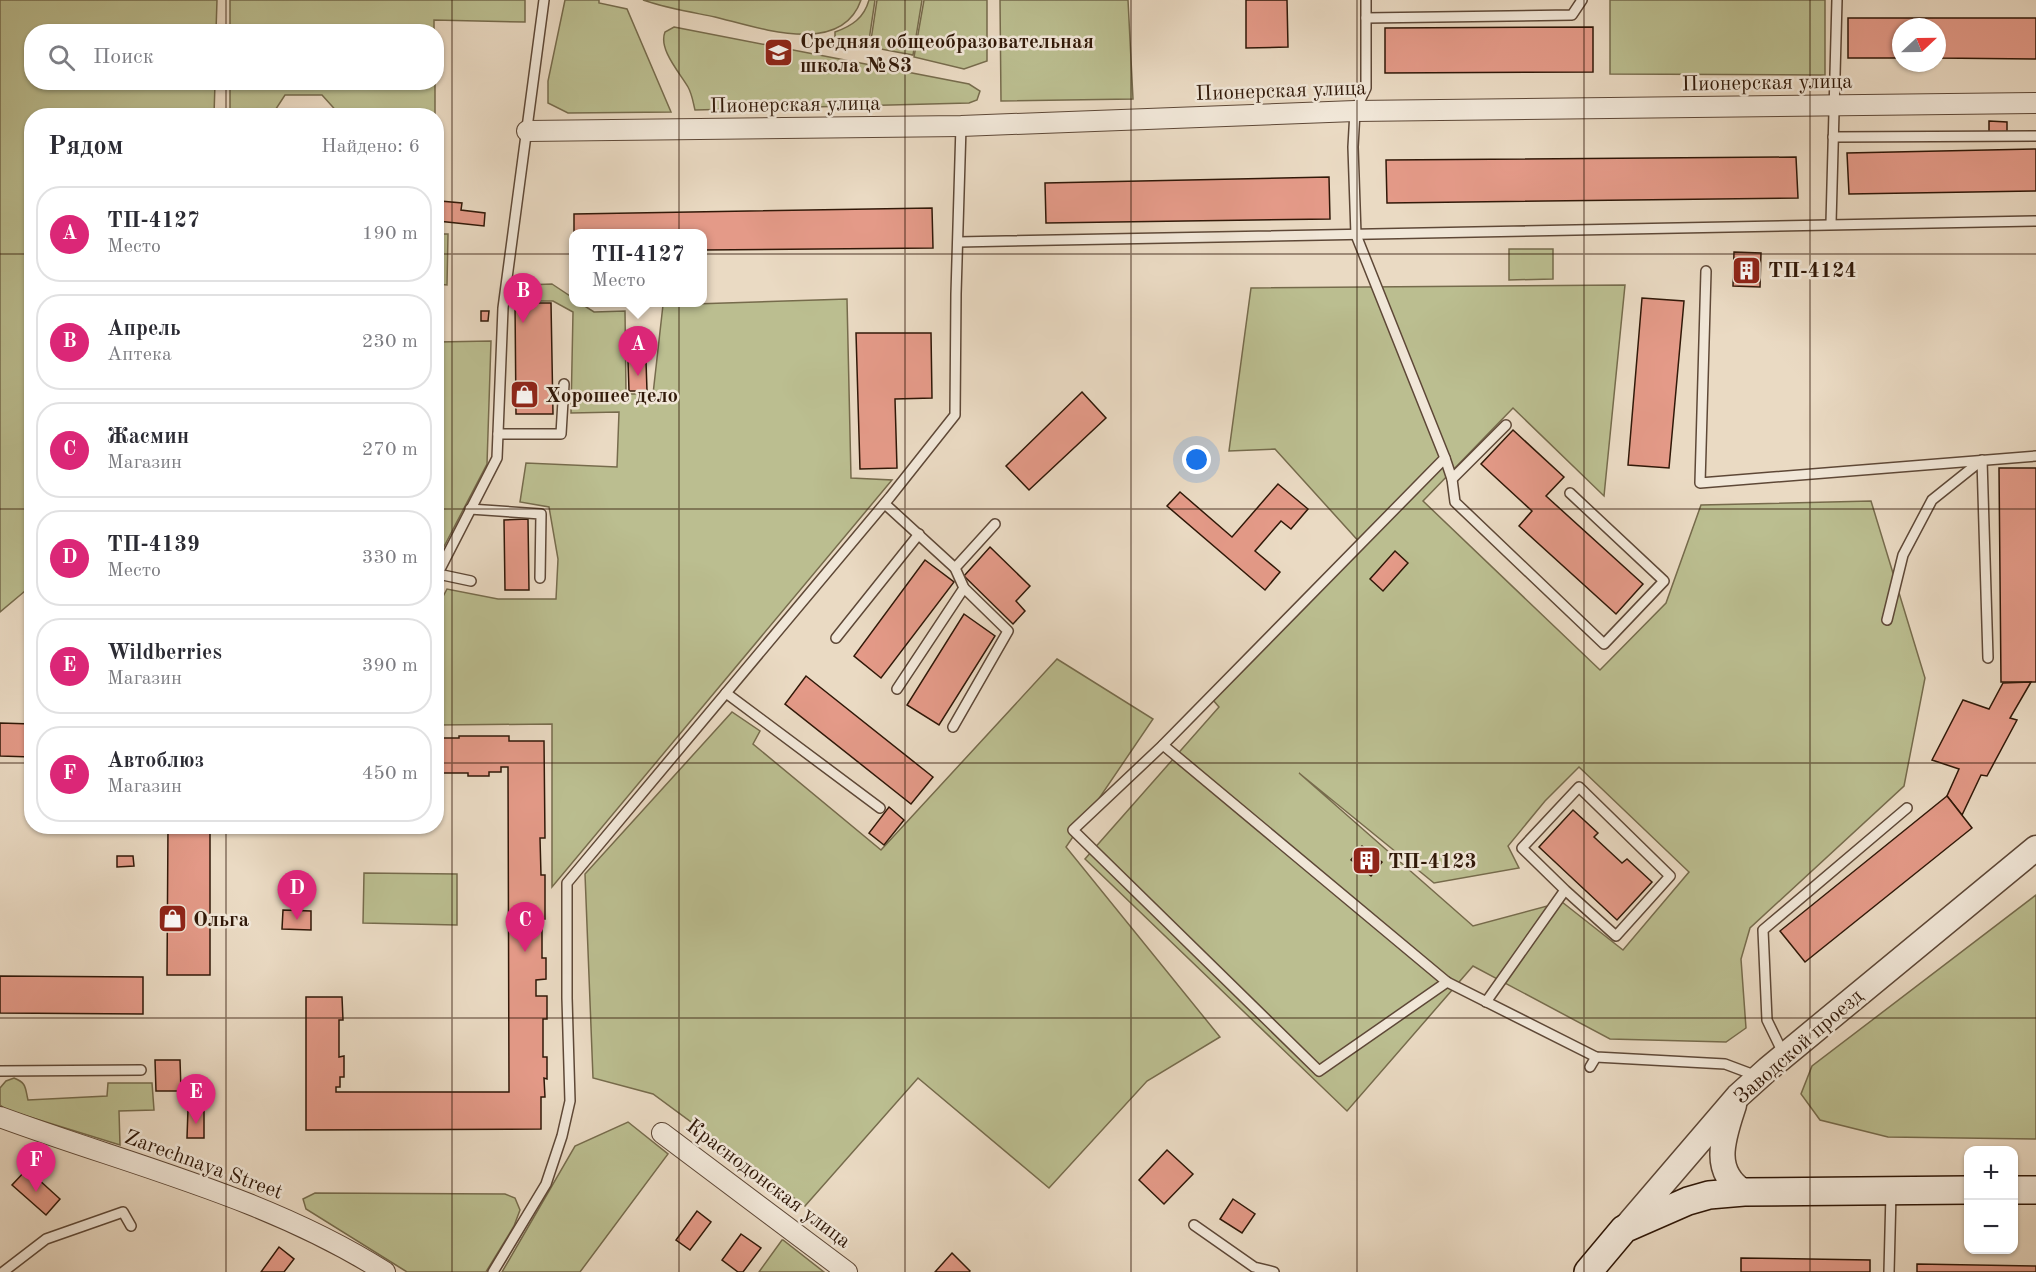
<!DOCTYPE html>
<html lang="ru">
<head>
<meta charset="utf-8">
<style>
  body { margin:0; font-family:"Old Standard TT",serif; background:#f7f7f7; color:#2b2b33 }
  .controls { position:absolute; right:18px; bottom:18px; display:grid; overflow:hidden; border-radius:12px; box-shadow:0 2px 4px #0004 }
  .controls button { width:54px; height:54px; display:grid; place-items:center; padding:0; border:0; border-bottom:2px solid #e1e1e2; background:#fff; color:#2b2b33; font:30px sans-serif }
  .compass { position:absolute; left:1892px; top:18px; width:54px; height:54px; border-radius:50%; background:#fff; box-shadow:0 2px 4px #0004; rotate:68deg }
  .you { position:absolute; left:1197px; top:460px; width:21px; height:21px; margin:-15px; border:4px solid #fff; border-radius:50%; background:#1a73e8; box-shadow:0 0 0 9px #1a73e833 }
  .badge { display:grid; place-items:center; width:39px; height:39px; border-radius:50%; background:#db2777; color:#fff; font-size:20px; font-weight:700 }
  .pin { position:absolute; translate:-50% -50px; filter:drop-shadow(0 2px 3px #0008) }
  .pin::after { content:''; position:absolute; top:32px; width:21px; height:18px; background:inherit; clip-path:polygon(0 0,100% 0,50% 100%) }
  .popup { position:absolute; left:569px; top:229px; width:138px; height:78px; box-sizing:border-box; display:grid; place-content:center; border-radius:12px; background:#fff; filter:drop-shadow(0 2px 4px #0005); font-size:20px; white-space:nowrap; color:#7c7c81 }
  .popup b { font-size:22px; color:#2b2b33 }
  .popup::after { content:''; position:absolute; left:50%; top:100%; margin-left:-12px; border:12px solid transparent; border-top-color:#fff }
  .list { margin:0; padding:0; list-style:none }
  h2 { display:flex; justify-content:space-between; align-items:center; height:78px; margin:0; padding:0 24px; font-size:26px }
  h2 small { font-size:20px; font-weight:400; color:#7c7c81 }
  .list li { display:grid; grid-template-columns:39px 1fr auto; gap:18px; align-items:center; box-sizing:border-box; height:96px; margin:0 12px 12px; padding:0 12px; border:2px solid #e1e1e2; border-radius:24px }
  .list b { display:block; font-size:22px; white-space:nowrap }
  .list p { margin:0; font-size:20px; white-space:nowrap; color:#7c7c81 }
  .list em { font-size:20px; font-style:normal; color:#7c7c81 }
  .icon { flex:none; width:33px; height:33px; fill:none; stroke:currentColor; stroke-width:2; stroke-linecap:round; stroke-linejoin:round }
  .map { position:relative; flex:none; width:2036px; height:1272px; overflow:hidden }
  .search { position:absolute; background:#fff; box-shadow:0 2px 4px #0004; left:24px; top:24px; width:420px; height:66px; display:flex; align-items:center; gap:15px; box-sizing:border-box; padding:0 21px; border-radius:24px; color:#7c7c81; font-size:22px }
  .panel { position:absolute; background:#fff; box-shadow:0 2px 4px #0004; left:24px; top:108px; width:420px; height:726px; border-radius:24px }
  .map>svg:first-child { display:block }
  .green { fill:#bbbe90; stroke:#766b4c; stroke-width:1.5; fill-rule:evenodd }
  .building { fill:#e49a88; stroke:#301808; stroke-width:1.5 }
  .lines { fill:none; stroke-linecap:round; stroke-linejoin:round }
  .service-casing { stroke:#5e4837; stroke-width:12 }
  .minor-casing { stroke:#5e4837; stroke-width:22 }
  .tertiary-casing { stroke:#5e4837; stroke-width:27 }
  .secondary-casing { stroke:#301808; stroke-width:30 }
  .service { stroke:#f1e7d8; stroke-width:9 }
  .minor { stroke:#f1e7d8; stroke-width:20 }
  .tertiary { stroke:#f1e7d8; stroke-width:24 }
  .secondary { stroke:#f1e7d8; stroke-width:27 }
  .grid { fill:none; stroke:#301808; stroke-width:1.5; stroke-opacity:0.55 }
  .labels { text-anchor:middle; stroke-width:5; stroke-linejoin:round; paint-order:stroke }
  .poi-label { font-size:21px; font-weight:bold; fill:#301808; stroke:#f1e7d8; text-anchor:start }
  .street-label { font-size:21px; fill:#301808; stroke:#f1e7d8 }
</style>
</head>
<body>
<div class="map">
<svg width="2036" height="1272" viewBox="0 0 2036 1272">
  <rect width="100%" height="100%" fill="#eadac3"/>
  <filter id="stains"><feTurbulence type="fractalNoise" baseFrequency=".00333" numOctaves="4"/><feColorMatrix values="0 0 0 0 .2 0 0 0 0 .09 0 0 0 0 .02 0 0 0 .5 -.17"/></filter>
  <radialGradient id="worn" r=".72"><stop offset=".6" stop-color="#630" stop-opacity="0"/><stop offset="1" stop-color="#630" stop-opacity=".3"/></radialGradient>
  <g class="green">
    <path d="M0,0H217L216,31L32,32V82L215,83L214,115L32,116L31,586L0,612Z"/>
    <path d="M230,0H525V22L434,20V32L230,31Z"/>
    <path d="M565,0H599V3L627,9L671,112L568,113L548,103V81Z"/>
    <path d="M643,0H861C841,58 757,27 715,17C691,12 666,8 643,0Z"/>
    <path d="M869,0H875L868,47L835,37V32C852,26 864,18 869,0Z"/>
    <path d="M877,0H922L913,55L870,47Z"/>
    <path d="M924,0H987V61L964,69L914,57Z"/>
    <path d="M1000,0H1128L1133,99L1001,101Z"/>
    <path d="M1610,0H1825V75L1610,74Z"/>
    <path d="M674,27L969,84L980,91L977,100L969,103L695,110C693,102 692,94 688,87C680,73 658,49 665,32Z"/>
    <path d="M230,83H435V115H340L322,95H285L272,115H230Z"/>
    <path d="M437,234H448L447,285L437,284Z"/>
    <path d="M1509,249H1553V279L1509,280Z"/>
    <path d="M552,284L573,298L574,302L580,303L594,312L625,311L626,394H653L663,305L847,299L851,478L892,480L552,887V724L437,725V608L447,589L498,599H556L558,559L549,507L520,502L526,463L617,467L619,412L571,413L573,312L553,301H515L525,285Z"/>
    <path d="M1625,285L1604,496L1513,408L1423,501L1600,670L1666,603L1701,505L1871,501L1925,678L1904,786L1750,928L1741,959L1746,1028L1726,1042L1610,1039L1473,966L1347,1111L1085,859L1219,707L1213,700L1362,545L1275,449L1229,451L1251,288ZM1579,767L1689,872L1623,950L1562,902L1473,926L1299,773L1434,883L1519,868L1508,846L1545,801Z"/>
    <path d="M491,341L487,464L437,560V342Z"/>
    <path d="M1057,659L1153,719L1066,847L1220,1037L1147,1081L1049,1188L918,1078L805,1206L653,1094L593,1078L585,874L732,712L760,731L753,744L881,850Z"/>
    <path d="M364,873L457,874V925L363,923Z"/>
    <path d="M2036,895V1139L1888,1137L1820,1120L1801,1094L1812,1066Z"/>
    <path d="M14,1078C27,1083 25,1088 28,1100L107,1096L108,1083H152L154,1110L119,1111L120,1145L7,1110L0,1105V1088L6,1081Z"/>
    <path d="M628,1122L668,1154L580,1272H502L575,1146Z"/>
    <path d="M315,1193L505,1194L515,1198L520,1210L514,1226L486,1272H407L306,1209L303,1199Z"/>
    <path d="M782,1240H783L824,1272H759Z"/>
  </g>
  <g class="building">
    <path d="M1246,0H1287L1288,47L1246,48Z"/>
    <path d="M1848,18H2036V59L1937,58V27H1901V58H1848Z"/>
    <path d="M1593,27V72L1385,73V28Z"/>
    <path d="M1989,121L2007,122V132H1989Z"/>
    <path d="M2036,149V191L1849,194L1847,153Z"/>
    <path d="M1796,157L1798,198L1387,203L1386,160Z"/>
    <path d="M1329,177L1330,219L1046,223L1045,183Z"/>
    <path d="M440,201L462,203L461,210L485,213L484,226L438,221Z"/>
    <path d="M932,208L933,248L702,250V234H574V214Z"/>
    <path d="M1734,252L1761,253L1760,287L1733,286Z"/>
    <path d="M1642,298L1684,301L1669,468L1628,465Z"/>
    <path d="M515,303H551L553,414H516Z"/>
    <path d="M481,311H489L488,321H481Z"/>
    <path d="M856,333H931L932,398L895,399L897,468L860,469Z"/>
    <path d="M628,361H646L647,391H629Z"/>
    <path d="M1082,392L1106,418L1029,490L1006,466Z"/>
    <path d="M1513,430L1564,477L1546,496L1643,584L1616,614L1519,526L1532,511L1481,464Z"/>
    <path d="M1999,468H2036V682H2001Z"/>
    <path d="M1278,484L1308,509L1291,529L1281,521L1255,551L1280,572L1265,590L1167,506L1180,492L1232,537Z"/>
    <path d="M528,519L529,590H505L504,520Z"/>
    <path d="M990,547L1030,586L1016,601L1025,611L1013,624L964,576Z"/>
    <path d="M1395,551L1408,563L1383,591L1370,579Z"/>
    <path d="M925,560L954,582L881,678L854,656Z"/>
    <path d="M964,614L995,636L939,725L907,705Z"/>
    <path d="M806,676L933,777L911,804L785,704Z"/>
    <path d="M2031,682L2010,718L2017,720L1987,776L1981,775L1962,815L1947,796L1959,769L1932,760L1963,700L1989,709L2003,683Z"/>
    <path d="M0,723L32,724V757L0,756Z"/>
    <path d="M459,736H509V741H544L545,838H540L541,875H545V919H542V958H546V979L536,980V996H547V1019H543V1057H547V1079L544,1078L545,1097H541V1129L306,1130V997H342L343,1020H339V1057L344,1056V1077H340V1087H336V1092H509L508,767H501V772H489V776H468V773H436V738H459Z"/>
    <path d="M1947,796L1972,828L1805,962L1780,931Z"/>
    <path d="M889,807L904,820L884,845L869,833Z"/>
    <path d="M1573,810L1598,833L1594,837L1609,851L1622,863L1627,859L1652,882L1617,920L1539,847Z"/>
    <path d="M168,826H210V975H167Z"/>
    <path d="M1362,846L1382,862L1371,876L1351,860Z"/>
    <path d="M117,856H133L134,866L117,867Z"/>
    <path d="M283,910L311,911V930L282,929Z"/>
    <path d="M0,976L143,977V1014L0,1013Z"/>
    <path d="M155,1060H180L181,1091H156Z"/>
    <path d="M188,1109H204V1138H187Z"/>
    <path d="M1167,1150L1193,1174L1164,1204L1139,1180Z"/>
    <path d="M27,1169L60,1199L46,1215L12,1185Z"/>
    <path d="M1233,1199L1255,1214L1242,1233L1220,1219Z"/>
    <path d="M697,1211L711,1222L690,1250L676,1240Z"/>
    <path d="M741,1234L761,1248L743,1272H738L722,1260Z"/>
    <path d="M279,1247L294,1259L284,1272H261Z"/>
    <path d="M952,1253L970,1271L969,1272H935Z"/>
    <path d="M1741,1258L1870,1260V1272H1741Z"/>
    <path d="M1917,1264L2036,1266V1272H1917Z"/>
  </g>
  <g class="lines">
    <defs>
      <g id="service">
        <path d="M1366,0V88L1355,111L1353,147L1356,235L1445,458L1452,479L1455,502L1604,644L1664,581L1570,493"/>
        <path d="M1366,18L1572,15L1582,0"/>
        <path d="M1833,137L2036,136"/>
        <path d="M1831,223L1837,0"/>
        <path d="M958,242C1317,235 1676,225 2036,221"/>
        <path d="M1706,271L1700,483L2036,456"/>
        <path d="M498,434H561L564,384"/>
        <path d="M1445,458L1163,745L1073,830L1319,1071L1447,982"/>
        <path d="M1452,479L1506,425"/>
        <path d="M885,504L955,568L964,588L1008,631L953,727"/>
        <path d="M470,509L541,514L540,578"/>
        <path d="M955,568L995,524"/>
        <path d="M438,574L471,581"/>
        <path d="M436,577L497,458L503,308L544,0"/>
        <path d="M1887,620L1903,555L1932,500L1982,460L1988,658"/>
        <path d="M836,638L919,534"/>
        <path d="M897,689L964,588"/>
        <path d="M726,693L880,808"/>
        <path d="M1163,745L1447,982L1596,1057L1725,1064L1757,1076"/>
        <path d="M1486,1002L1565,890L1522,848L1579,787L1670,876L1616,936L1565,890"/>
        <path d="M1783,1053L1767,1020L1763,930L1907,808"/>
        <path d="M1590,1067L1596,1057"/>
        <path d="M0,1071L141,1070"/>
        <path d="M1194,1225L1254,1267L1274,1272"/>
        <path d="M3,1272L46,1239L123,1212L131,1226"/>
        <path d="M493,1272L546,1184L562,1136L570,1101L567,998V883L890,497L955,415L956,294L961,126"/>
        <path d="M1889,1272L1891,1193"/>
      </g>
      <g id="minor">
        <path d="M527,131L961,126L1355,111L2036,103"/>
        <path d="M0,1117C130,1165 267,1197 385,1272"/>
        <path d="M662,1133L847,1272"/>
      </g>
      <g id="tertiary">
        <path d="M1734,1105C1724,1136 1710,1171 1744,1192"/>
        <path d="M1624,1229L1738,1096L1768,1069L2036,848"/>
      </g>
      <g id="secondary">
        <path d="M2014,1190H2036"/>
        <path d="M1588,1272L1624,1229L1688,1201L1709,1195L1744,1192L1968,1190"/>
      </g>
    </defs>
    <use href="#service" class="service-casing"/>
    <use href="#minor" class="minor-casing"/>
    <use href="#tertiary" class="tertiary-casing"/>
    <use href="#secondary" class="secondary-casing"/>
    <use href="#service" class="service"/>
    <use href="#minor" class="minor"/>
    <use href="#tertiary" class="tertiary"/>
    <use href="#secondary" class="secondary"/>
  </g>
  <path class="grid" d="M226,0V32M452,0V1272M679,0V1272M905,0V1272M1131,0V1272M1357,0V1272M1584,0V1272M1810,0V1272M226,82V116M0,254H32M436,254H2036M0,509H32M436,509H2036M0,763H32M436,763H2036M226,826V1272M0,1018H2036"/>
  <defs>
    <symbol id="school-square" viewBox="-11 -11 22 22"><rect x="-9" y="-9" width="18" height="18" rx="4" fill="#8f2418" stroke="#f1e7d8"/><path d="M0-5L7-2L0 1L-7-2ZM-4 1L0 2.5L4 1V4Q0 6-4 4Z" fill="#fff"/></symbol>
    <symbol id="building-square" viewBox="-11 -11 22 22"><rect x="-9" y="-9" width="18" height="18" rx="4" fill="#8f2418" stroke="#f1e7d8"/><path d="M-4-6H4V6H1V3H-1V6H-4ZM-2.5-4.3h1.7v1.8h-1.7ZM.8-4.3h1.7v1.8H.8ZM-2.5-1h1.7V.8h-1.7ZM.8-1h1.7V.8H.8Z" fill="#fff"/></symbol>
    <symbol id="shop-square" viewBox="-11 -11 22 22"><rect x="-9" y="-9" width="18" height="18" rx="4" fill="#8f2418" stroke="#f1e7d8"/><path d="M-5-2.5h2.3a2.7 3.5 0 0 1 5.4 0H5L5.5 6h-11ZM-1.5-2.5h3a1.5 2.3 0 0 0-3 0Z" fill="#fff"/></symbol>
  </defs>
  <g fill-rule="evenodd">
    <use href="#school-square" x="762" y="36" width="33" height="33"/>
    <use href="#building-square" x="1730" y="254" width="33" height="33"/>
    <use href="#shop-square" x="508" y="378" width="33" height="33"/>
    <use href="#building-square" x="1350" y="844" width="33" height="33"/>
    <use href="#shop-square" x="156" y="902" width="33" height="33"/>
  </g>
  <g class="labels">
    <g class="poi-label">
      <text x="800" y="48">Средняя общеобразовательная<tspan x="800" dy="24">школа №83</tspan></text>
      <text x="1768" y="277">ТП-4124</text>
      <text x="545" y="402">Хорошее дело</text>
      <text x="1388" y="868">ТП-4123</text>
      <text x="193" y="926">Ольга</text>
    </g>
    <g class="street-label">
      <text transform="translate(1767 82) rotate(-1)" y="7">Пионерская улица</text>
      <text transform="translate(1281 90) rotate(-2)" y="7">Пионерская улица</text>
      <text transform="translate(795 104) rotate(-1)" y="7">Пионерская улица</text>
      <text transform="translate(1798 1046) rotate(-41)" y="7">Заводской проезд</text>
      <text transform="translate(204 1164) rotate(20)" y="7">Zarechnaya Street</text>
      <text transform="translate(769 1183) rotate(37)" y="7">Краснодонская улица</text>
    </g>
  </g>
  <rect width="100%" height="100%" filter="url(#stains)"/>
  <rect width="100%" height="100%" fill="url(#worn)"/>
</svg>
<div class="controls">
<button>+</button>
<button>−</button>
</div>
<svg class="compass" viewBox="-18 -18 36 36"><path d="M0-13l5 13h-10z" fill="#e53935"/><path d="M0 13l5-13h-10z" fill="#7c7c81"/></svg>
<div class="you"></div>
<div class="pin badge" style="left:638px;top:376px">A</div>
<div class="popup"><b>ТП-4127</b>Место</div>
<div class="pin badge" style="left:523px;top:323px">B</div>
<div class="pin badge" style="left:525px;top:952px">C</div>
<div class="pin badge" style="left:297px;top:920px">D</div>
<div class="pin badge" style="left:196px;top:1124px">E</div>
<div class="pin badge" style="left:36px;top:1192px">F</div>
<div class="search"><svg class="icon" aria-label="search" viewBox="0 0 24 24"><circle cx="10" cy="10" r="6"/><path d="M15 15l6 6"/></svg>Поиск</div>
<section class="panel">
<h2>Рядом<small>Найдено: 6</small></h2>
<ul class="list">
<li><span class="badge">A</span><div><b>ТП-4127</b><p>Место</p></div><em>190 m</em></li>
<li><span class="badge">B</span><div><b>Апрель</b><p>Аптека</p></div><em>230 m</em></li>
<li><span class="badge">C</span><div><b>Жасмин</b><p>Магазин</p></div><em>270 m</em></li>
<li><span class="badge">D</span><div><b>ТП-4139</b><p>Место</p></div><em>330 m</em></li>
<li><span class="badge">E</span><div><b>Wildberries</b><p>Магазин</p></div><em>390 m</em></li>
<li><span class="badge">F</span><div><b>Автоблюз</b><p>Магазин</p></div><em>450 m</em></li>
</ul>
</section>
</div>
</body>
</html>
